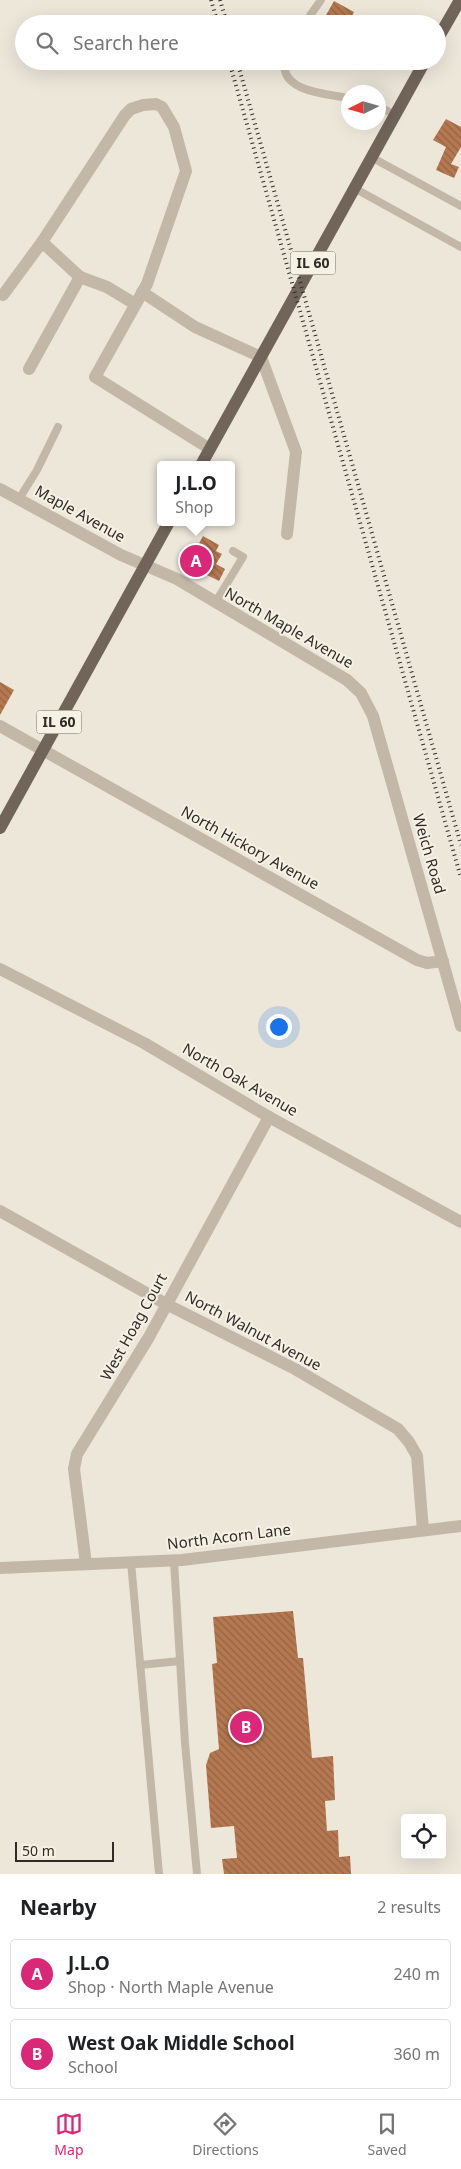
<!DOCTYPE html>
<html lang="en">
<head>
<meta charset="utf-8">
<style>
  body { margin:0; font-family:"Noto Sans",sans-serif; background:#f2f2f2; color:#202124 }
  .controls { position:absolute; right:15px; bottom:15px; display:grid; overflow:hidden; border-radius:5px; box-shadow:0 5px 20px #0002 }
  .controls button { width:45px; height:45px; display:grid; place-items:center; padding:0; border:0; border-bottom:1px solid #e0e0e0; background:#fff; color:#202124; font:25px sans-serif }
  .compass { position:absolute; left:341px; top:85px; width:45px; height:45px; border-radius:50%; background:#fff; box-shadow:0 5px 20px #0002; rotate:265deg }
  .scale { position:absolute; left:15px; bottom:12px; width:99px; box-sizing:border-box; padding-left:5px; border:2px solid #312b27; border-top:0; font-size:14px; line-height:18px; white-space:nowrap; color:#312b27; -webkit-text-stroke:4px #f6f1e5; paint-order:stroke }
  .you { position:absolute; left:278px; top:1026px; width:18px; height:18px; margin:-12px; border:4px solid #fff; border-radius:50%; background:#1a73e8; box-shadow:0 0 0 8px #1a73e833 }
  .badge { display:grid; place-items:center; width:32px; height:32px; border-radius:50%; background:#db2777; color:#fff; font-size:16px; font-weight:700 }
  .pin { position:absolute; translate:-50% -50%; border:2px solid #fff; box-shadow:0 1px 5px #0006 }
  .popup { position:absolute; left:157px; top:461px; width:78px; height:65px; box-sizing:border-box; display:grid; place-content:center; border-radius:5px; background:#fff; filter:drop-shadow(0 1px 4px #0005); font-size:16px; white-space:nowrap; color:#757577 }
  .popup b { font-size:19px; color:#202124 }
  .popup::after { content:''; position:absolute; left:50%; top:100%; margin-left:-10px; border:10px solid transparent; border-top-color:#fff }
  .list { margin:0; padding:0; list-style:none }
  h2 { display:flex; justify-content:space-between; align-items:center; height:65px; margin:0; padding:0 20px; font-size:21px }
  h2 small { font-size:16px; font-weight:400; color:#757577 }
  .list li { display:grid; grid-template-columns:32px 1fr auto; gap:15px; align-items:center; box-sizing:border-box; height:70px; margin:0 10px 10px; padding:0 10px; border:1px solid #e0e0e0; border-radius:5px }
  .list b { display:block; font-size:19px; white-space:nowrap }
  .list p { margin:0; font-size:16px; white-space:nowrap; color:#757577 }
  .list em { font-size:16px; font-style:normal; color:#757577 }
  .icon { flex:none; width:28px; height:28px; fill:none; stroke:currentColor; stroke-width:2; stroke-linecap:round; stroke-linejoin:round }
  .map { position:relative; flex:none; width:461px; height:1874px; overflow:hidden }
  .search { position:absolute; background:#fff; box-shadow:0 5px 20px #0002; left:15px; right:15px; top:15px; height:55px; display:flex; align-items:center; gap:12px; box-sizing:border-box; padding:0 18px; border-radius:28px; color:#757577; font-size:19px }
  .sheet { height:225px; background:#fff }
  nav { display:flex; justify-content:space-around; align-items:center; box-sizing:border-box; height:70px; border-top:1px solid #e0e0e0; background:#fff; font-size:14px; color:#757577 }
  nav a { display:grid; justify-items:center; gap:2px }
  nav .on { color:#db2777 }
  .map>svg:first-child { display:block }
  .building { fill:url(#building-back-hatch) }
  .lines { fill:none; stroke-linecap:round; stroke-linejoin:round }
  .lane { stroke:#c3b8a7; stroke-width:8 }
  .street { stroke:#c3b8a7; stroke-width:12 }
  .primary { stroke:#71655a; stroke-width:12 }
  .rail { stroke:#312b27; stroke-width:4; stroke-dasharray:1 4; stroke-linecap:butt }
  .labels { text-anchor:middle; stroke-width:4; stroke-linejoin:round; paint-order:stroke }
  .shield { fill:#f6f1e5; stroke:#6c6660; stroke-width:1 }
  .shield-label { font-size:14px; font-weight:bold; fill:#312b27 }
  .street-label { font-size:15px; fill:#312b27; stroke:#f6f1e5 }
</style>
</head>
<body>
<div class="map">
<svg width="461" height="1874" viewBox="0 0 461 1874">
  <defs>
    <pattern id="building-back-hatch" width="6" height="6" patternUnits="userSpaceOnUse" patternTransform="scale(1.25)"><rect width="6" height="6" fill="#b57850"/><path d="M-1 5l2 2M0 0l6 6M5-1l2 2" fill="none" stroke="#946342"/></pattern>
  </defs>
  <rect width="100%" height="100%" fill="#ede7da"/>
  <g class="building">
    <path d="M334,1L354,12L348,24H321Z"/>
    <path d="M446,119L461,127V147L451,164L459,167L454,178L436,170L446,147L433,140Z"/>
    <path d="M203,536L219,545L216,551L222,554L216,564L225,569L219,581L187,565Z"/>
    <path d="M0,682L14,690L0,715Z"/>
    <path d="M293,1611L298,1658H303L312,1758L333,1756L335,1800L325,1801L327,1831L338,1830L339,1857L350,1856L351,1874H224L222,1859L237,1858L234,1826L211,1828L206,1765L210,1753L219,1749L212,1664L217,1663L213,1617Z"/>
  </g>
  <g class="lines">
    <g class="lane">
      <path d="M304,24L321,0"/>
      <path d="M285,61C279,92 328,94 348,98"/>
      <path d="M378,106L395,115"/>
      <path d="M371,157L461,206"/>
      <path d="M354,188L461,247"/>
      <path d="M19,499L37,470L58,427"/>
      <path d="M215,603L243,557L233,551"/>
      <path d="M174,1561L185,1743L197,1874"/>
      <path d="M131,1562L159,1874"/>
      <path d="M140,1665L180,1661"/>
    </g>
    <g class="street">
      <path d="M80,277L107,287L135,304"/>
      <path d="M142,292L195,327L261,357L296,452L287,534"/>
      <path d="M3,295L42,242L125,115L131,109L143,105L156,104L162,107L174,127L186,171L147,284L95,377L210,449"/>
      <path d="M29,369L80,277L42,242"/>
      <path d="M0,489L121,555L177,579L347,680L361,693L373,716L461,1026"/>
      <path d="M0,726L417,960L427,963L443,961"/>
      <path d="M0,969L144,1043L269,1117L461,1222"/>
      <path d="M0,1211L166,1304L295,1369L398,1429L409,1442L417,1456L423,1530"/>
      <path d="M86,1564L74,1469L77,1454L149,1337L269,1117"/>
      <path d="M0,1568L182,1560L461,1526"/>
    </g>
    <g class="primary">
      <path d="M437,40L460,0"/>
      <path d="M201,465L425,61"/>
      <path d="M0,828L169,522"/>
    </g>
    <g class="rail">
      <path d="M211,0L218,24"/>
      <path d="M220,0L227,24"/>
      <path d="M229,61L461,878"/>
      <path d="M237,61L461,845"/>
    </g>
  </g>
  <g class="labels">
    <g class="shield">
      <rect x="290.5" y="251.5" width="45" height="23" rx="4"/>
      <rect x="36.5" y="710.5" width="45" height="23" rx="4"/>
    </g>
    <g class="shield-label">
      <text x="313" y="268">IL 60</text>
      <text x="59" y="727">IL 60</text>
    </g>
    <g class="street-label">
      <text transform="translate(80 514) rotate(29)" y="5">Maple Avenue</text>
      <text transform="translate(289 628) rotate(30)" y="5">North Maple Avenue</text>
      <text transform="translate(250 848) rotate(29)" y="5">North Hickory Avenue</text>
      <text transform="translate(429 854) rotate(74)" y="5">Weich Road</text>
      <text transform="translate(240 1080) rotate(30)" y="5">North Oak Avenue</text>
      <text transform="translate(134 1327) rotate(-61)" y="5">West Hoag Court</text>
      <text transform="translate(253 1331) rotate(28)" y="5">North Walnut Avenue</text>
      <text transform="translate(229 1537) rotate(-7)" y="5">North Acorn Lane</text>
    </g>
  </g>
</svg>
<div class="controls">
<button><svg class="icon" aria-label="locate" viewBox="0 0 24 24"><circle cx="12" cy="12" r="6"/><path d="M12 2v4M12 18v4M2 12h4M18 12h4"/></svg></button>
</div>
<svg class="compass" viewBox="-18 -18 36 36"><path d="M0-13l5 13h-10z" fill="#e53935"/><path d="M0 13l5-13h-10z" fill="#757577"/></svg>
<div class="scale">50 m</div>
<div class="you"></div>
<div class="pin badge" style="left:196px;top:561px">A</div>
<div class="popup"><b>J.L.O</b>Shop</div>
<div class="pin badge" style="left:246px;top:1727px">B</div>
<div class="search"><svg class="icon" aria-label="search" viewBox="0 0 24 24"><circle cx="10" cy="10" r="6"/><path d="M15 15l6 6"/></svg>Search here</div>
</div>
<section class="sheet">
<h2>Nearby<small>2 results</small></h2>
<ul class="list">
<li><span class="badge">A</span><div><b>J.L.O</b><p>Shop · North Maple Avenue</p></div><em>240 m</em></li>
<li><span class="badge">B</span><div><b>West Oak Middle School</b><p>School</p></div><em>360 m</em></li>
</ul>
</section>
<nav>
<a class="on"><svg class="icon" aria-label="map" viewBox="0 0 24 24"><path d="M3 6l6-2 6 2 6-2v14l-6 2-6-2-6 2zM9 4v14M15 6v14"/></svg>Map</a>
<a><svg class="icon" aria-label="directions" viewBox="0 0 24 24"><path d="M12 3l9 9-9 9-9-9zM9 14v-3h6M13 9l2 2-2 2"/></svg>Directions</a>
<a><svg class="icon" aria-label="saved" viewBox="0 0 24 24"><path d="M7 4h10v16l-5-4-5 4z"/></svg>Saved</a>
</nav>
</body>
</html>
